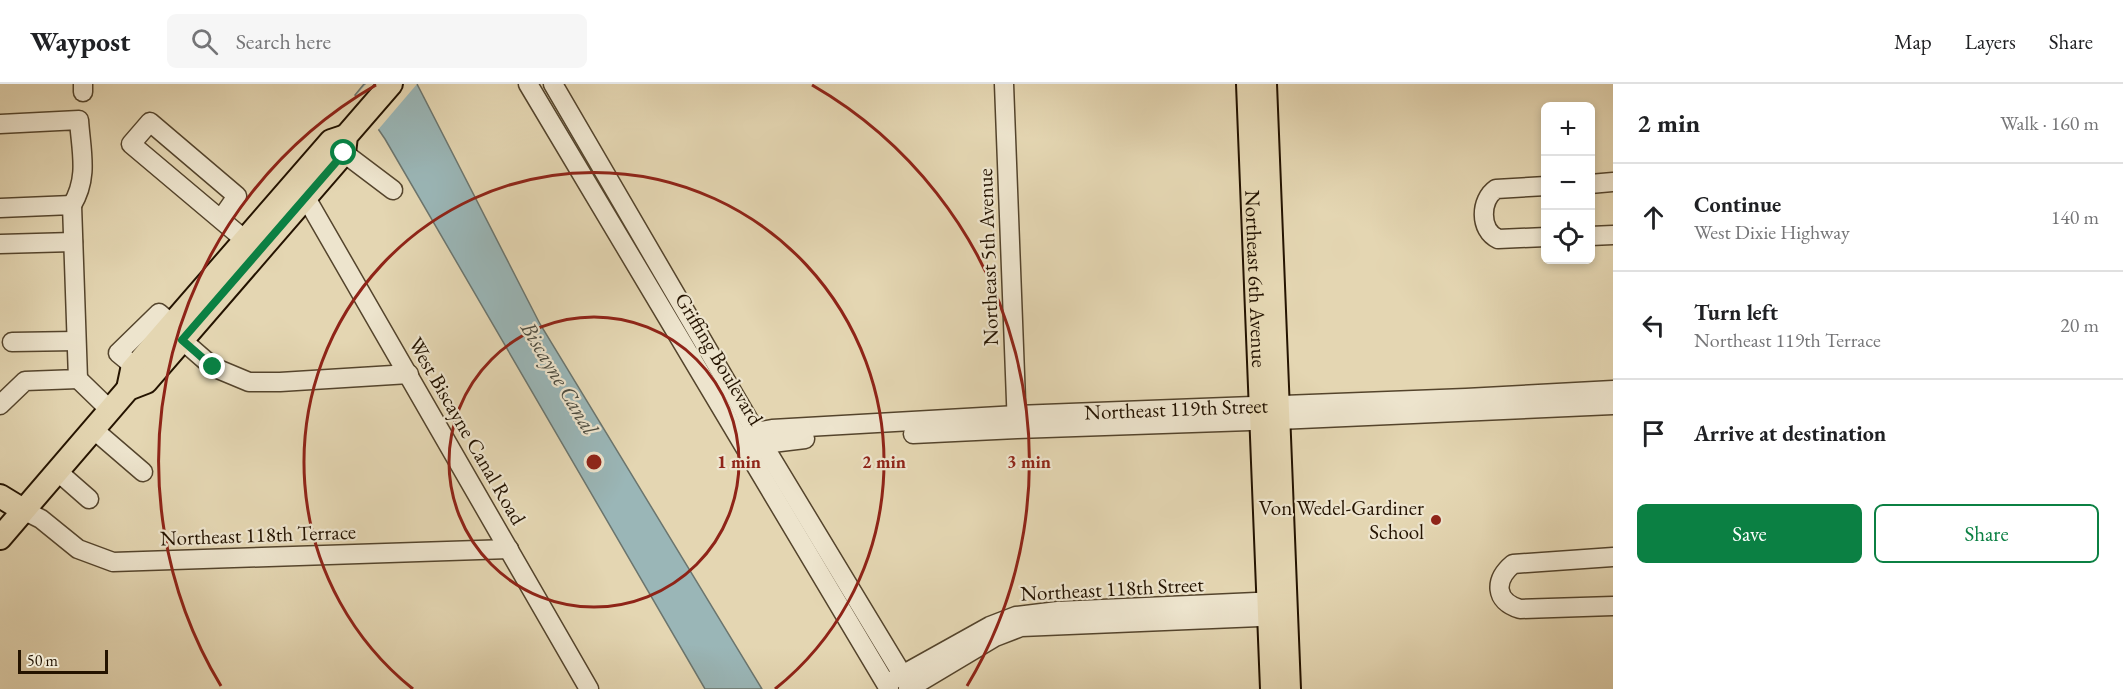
<!DOCTYPE html>
<html lang="en">
<head>
<meta charset="utf-8">
<style>
  body { margin:0; font-family:"EB Garamond",serif; background:#f6f6f6; color:#202124 }
  .controls { position:absolute; right:18px; top:18px; display:grid; overflow:hidden; border-radius:9px; box-shadow:0 3px 9px #0003 }
  .controls button { width:54px; height:54px; display:grid; place-items:center; padding:0; border:0; border-bottom:2px solid #e0e0e0; background:#fff; color:#202124; font:30px sans-serif }
  .scale { position:absolute; left:18px; bottom:15px; width:90px; box-sizing:border-box; padding-left:6px; border:3px solid #241300; border-top:0; font-size:16px; line-height:21px; white-space:nowrap; color:#241300; -webkit-text-stroke:4px #ede4cd; paint-order:stroke }
  .stop { position:absolute; width:18px; height:18px; margin:-14px; border:4px solid #0b8043; border-radius:50%; background:#fff }
  .stop.end { background:#0b8043; border-color:#fff; box-shadow:0 2px 6px #0008 }
  .list { margin:0; padding:0; list-style:none }
  h2 { display:flex; justify-content:space-between; align-items:center; height:78px; margin:0; padding:0 24px; font-size:26px }
  h2 small { font-size:20px; font-weight:400; color:#757577 }
  .list li { display:grid; grid-template-columns:39px 1fr auto; gap:18px; align-items:center; box-sizing:border-box; height:108px; padding:0 24px; border-top:2px solid #e0e0e0 }
  .list b { display:block; font-size:22px; white-space:nowrap }
  .list p { margin:0; font-size:20px; white-space:nowrap; color:#757577 }
  .list em { font-size:20px; font-style:normal; color:#757577 }
  .actions { display:flex; gap:12px; padding:18px 24px }
  .actions a { flex:1; padding:14px 0; border:2px solid #0b8043; border-radius:9px; text-align:center; font-size:21px; color:#0b8043 }
  .actions .main { background:#0b8043; color:#fff }
  .icon { flex:none; width:33px; height:33px; fill:none; stroke:currentColor; stroke-width:2; stroke-linecap:round; stroke-linejoin:round }
  .map { position:relative; flex:none; width:1613px; height:605px; overflow:hidden }
  header { display:flex; align-items:center; gap:36px; box-sizing:border-box; height:84px; padding:0 30px; background:#fff; border-bottom:2px solid #e0e0e0 }
  header strong { font-size:28px }
  nav { display:flex; gap:33px; margin-inline-start:auto; font-size:21px }
  .search { width:420px; height:54px; background:#f6f6f6; display:flex; align-items:center; gap:15px; box-sizing:border-box; padding:0 21px; border-radius:9px; color:#757577; font-size:22px }
  main { display:flex }
  aside { flex:1; background:#fff }
  .map>svg:first-child { display:block }
  .water { fill:#9ab6b7; stroke:#6b756e; stroke-width:1.5 }
  .pier { fill:#e4d6b2 }
  .lines { fill:none; stroke-linecap:round; stroke-linejoin:round }
  .minor-casing { stroke:#54442c; stroke-width:21 }
  .major-casing { stroke:#241300; stroke-width:26 }
  .minor { stroke:#ede4cd; stroke-width:18 }
  .major { stroke:#e4d6b2; stroke-width:22 }
  .route { stroke:#0b8043; stroke-width:8 }
  .ring { fill:none; stroke:#8f2418; stroke-width:3 }
  .poi-dot { fill:#8f2418; stroke:#ede4cd; stroke-width:2 }
  .labels { text-anchor:middle; stroke-width:4.5; stroke-linejoin:round; paint-order:stroke }
  .street-label { font-size:21px; fill:#241300; stroke:#ede4cd }
  .poi-label { font-size:21px; fill:#241300; stroke:#ede4cd; text-anchor:end }
  .water-label { font-size:22px; font-style:italic; fill:#4d4c40; stroke:#ede4cd }
  .centre { fill:#8f2418; stroke:#ede4cd; stroke-width:3 }
  .ring-label { font-size:18px; text-anchor:middle; font-weight:bold; fill:#8f2418; stroke:#ede4cd; stroke-width:4.5; stroke-linejoin:round; paint-order:stroke }
</style>
</head>
<body>
<header>
<strong>Waypost</strong>
<div class="search"><svg class="icon" aria-label="search" viewBox="0 0 24 24"><circle cx="10" cy="10" r="6"/><path d="M15 15l6 6"/></svg>Search here</div>
<nav><a>Map</a><a>Layers</a><a>Share</a></nav>
</header>
<main>
<div class="map">
<svg width="1613" height="605" viewBox="0 0 1613 605">
  <rect width="100%" height="100%" fill="#e4d6b2"/>
  <filter id="stains"><feTurbulence type="fractalNoise" baseFrequency=".00333" numOctaves="4"/><feColorMatrix values="0 0 0 0 .2 0 0 0 0 .09 0 0 0 0 .02 0 0 0 .5 -.17"/></filter>
  <radialGradient id="worn" r=".72"><stop offset=".6" stop-color="#630" stop-opacity="0"/><stop offset="1" stop-color="#630" stop-opacity=".3"/></radialGradient>
  <path class="water" d="M364,0H417L540,240L762,605H705L385,55L355,11Z"/>
  <path class="pier" d="M366,0H417L377,47L354,14Z"/>
  <g class="lines">
    <defs>
      <g id="minor">
        <path d="M83,0V8"/>
        <path d="M528,0L889,605"/>
        <path d="M553,0L764,362L911,605"/>
        <path d="M1004,0L1017,343"/>
        <path d="M0,40L79,36C81,67 89,93 72,121"/>
        <path d="M344,69L393,106"/>
        <path d="M1590,100L1613,98"/>
        <path d="M1546,102L1496,105C1480,116 1479,146 1498,155L1546,153"/>
        <path d="M305,112L589,605"/>
        <path d="M0,124L72,121L78,295L25,297L0,321"/>
        <path d="M221,135L237,112L150,38L131,60L245,156"/>
        <path d="M1590,152L1613,151"/>
        <path d="M0,160L73,158"/>
        <path d="M182,256L213,283L249,298H280L409,290"/>
        <path d="M12,258L76,257"/>
        <path d="M135,283L118,269L159,229L172,240"/>
        <path d="M78,295L110,326"/>
        <path d="M93,345L143,388"/>
        <path d="M913,350L1017,345L1278,336L1613,321"/>
        <path id="s1" d="M740,354L756,348L772,345L1017,331L1466,314L1613,306"/>
        <path d="M748,367L772,359L805,355"/>
        <path d="M57,387L89,415"/>
        <path d="M23,426L41,435L78,465L113,478L509,465"/>
        <path d="M1613,473L1513,480C1494,496 1494,517 1520,525L1613,522"/>
        <path d="M893,596L990,542L1016,532L1058,527L1280,517"/>
        <path d="M908,605L995,553L1021,543L1281,532"/>
      </g>
      <g id="major">
        <path id="s2" d="M1248,0L1272,605"/>
        <path d="M1265,0L1289,605"/>
        <path d="M128,305L132,286L331,57L346,52"/>
        <path d="M0,412L23,426"/>
        <path d="M0,454L128,305L146,298L344,69L346,52L391,0"/>
      </g>
    </defs>
    <use href="#minor" class="minor-casing"/>
    <use href="#major" class="major-casing"/>
    <use href="#minor" class="minor"/>
    <use href="#major" class="major"/>
  </g>
  <g class="lines">
    <path class="route" d="M213,283L182,256L344,69"/>
  </g>
  <g class="ring">
    <circle cx="594" cy="378" r="145"/>
    <path d="M413 605A290 290 0 1 1 775 605"/>
    <path d="M221 602A435 435 0 0 1 376 1M812 1A435 435 0 0 1 967 602"/>
  </g>
  <circle class="poi-dot" cx="1436" cy="436" r="6"/>
  <g class="labels">
    <g class="street-label">
      <text transform="translate(988 173) rotate(-92)" y="7">Northeast 5th Avenue</text>
      <text dy="7" stroke="none"><textPath href="#s2" startOffset="195">Northeast 6th Avenue</textPath></text>
      <text transform="translate(719 275) rotate(59)" y="7">Griffing Boulevard</text>
      <text dy="7" stroke="none"><textPath href="#s1" startOffset="438">Northeast 119th Street</textPath></text>
      <text transform="translate(467 347) rotate(60)" y="7">West Biscayne Canal Road</text>
      <text transform="translate(258 451) rotate(-2)" y="7">Northeast 118th Terrace</text>
      <text transform="translate(1112 505) rotate(-3)" y="7">Northeast 118th Street</text>
    </g>
    <g class="poi-label">
      <text x="1424" y="431">Von Wedel-Gardiner<tspan x="1424" dy="24">School</tspan></text>
    </g>
    <g class="water-label">
      <text transform="translate(560 294) rotate(59)" y="8">Biscayne Canal</text>
    </g>
  </g>
  <circle cx="594" cy="378" r="9" class="centre"/>
  <g class="ring-label">
    <text x="739" y="384">1 min</text>
    <text x="884" y="384">2 min</text>
    <text x="1029" y="384">3 min</text>
  </g>
  <rect width="100%" height="100%" filter="url(#stains)"/>
  <rect width="100%" height="100%" fill="url(#worn)"/>
</svg>
<div class="controls">
<button>+</button>
<button>−</button>
<button><svg class="icon" aria-label="locate" viewBox="0 0 24 24"><circle cx="12" cy="12" r="6"/><path d="M12 2v4M12 18v4M2 12h4M18 12h4"/></svg></button>
</div>
<div class="scale">50 m</div>
<div class="stop" style="left:344px;top:69px"></div>
<div class="stop end" style="left:213px;top:283px"></div>
</div>
<aside>
<h2>2 min<small>Walk · 160 m</small></h2>
<ul class="list">
<li><svg class="icon" aria-label="ahead" viewBox="0 0 24 24"><path d="M12 20V5M6 11l6-6 6 6"/></svg><div><b>Continue</b><p>West Dixie Highway</p></div><em>140 m</em></li>
<li><svg class="icon" aria-label="left" viewBox="0 0 24 24"><path d="M17 20v-9H6M10 6l-5 5 5 5"/></svg><div><b>Turn left</b><p>Northeast 119th Terrace</p></div><em>20 m</em></li>
<li><svg class="icon" aria-label="arrive" viewBox="0 0 24 24"><path d="M6 21V4h12l-3 4 3 4H6"/></svg><div><b>Arrive at destination</b></div></li>
</ul>
<div class="actions"><a class="main">Save</a><a>Share</a></div>
</aside>
</main>
</body>
</html>
